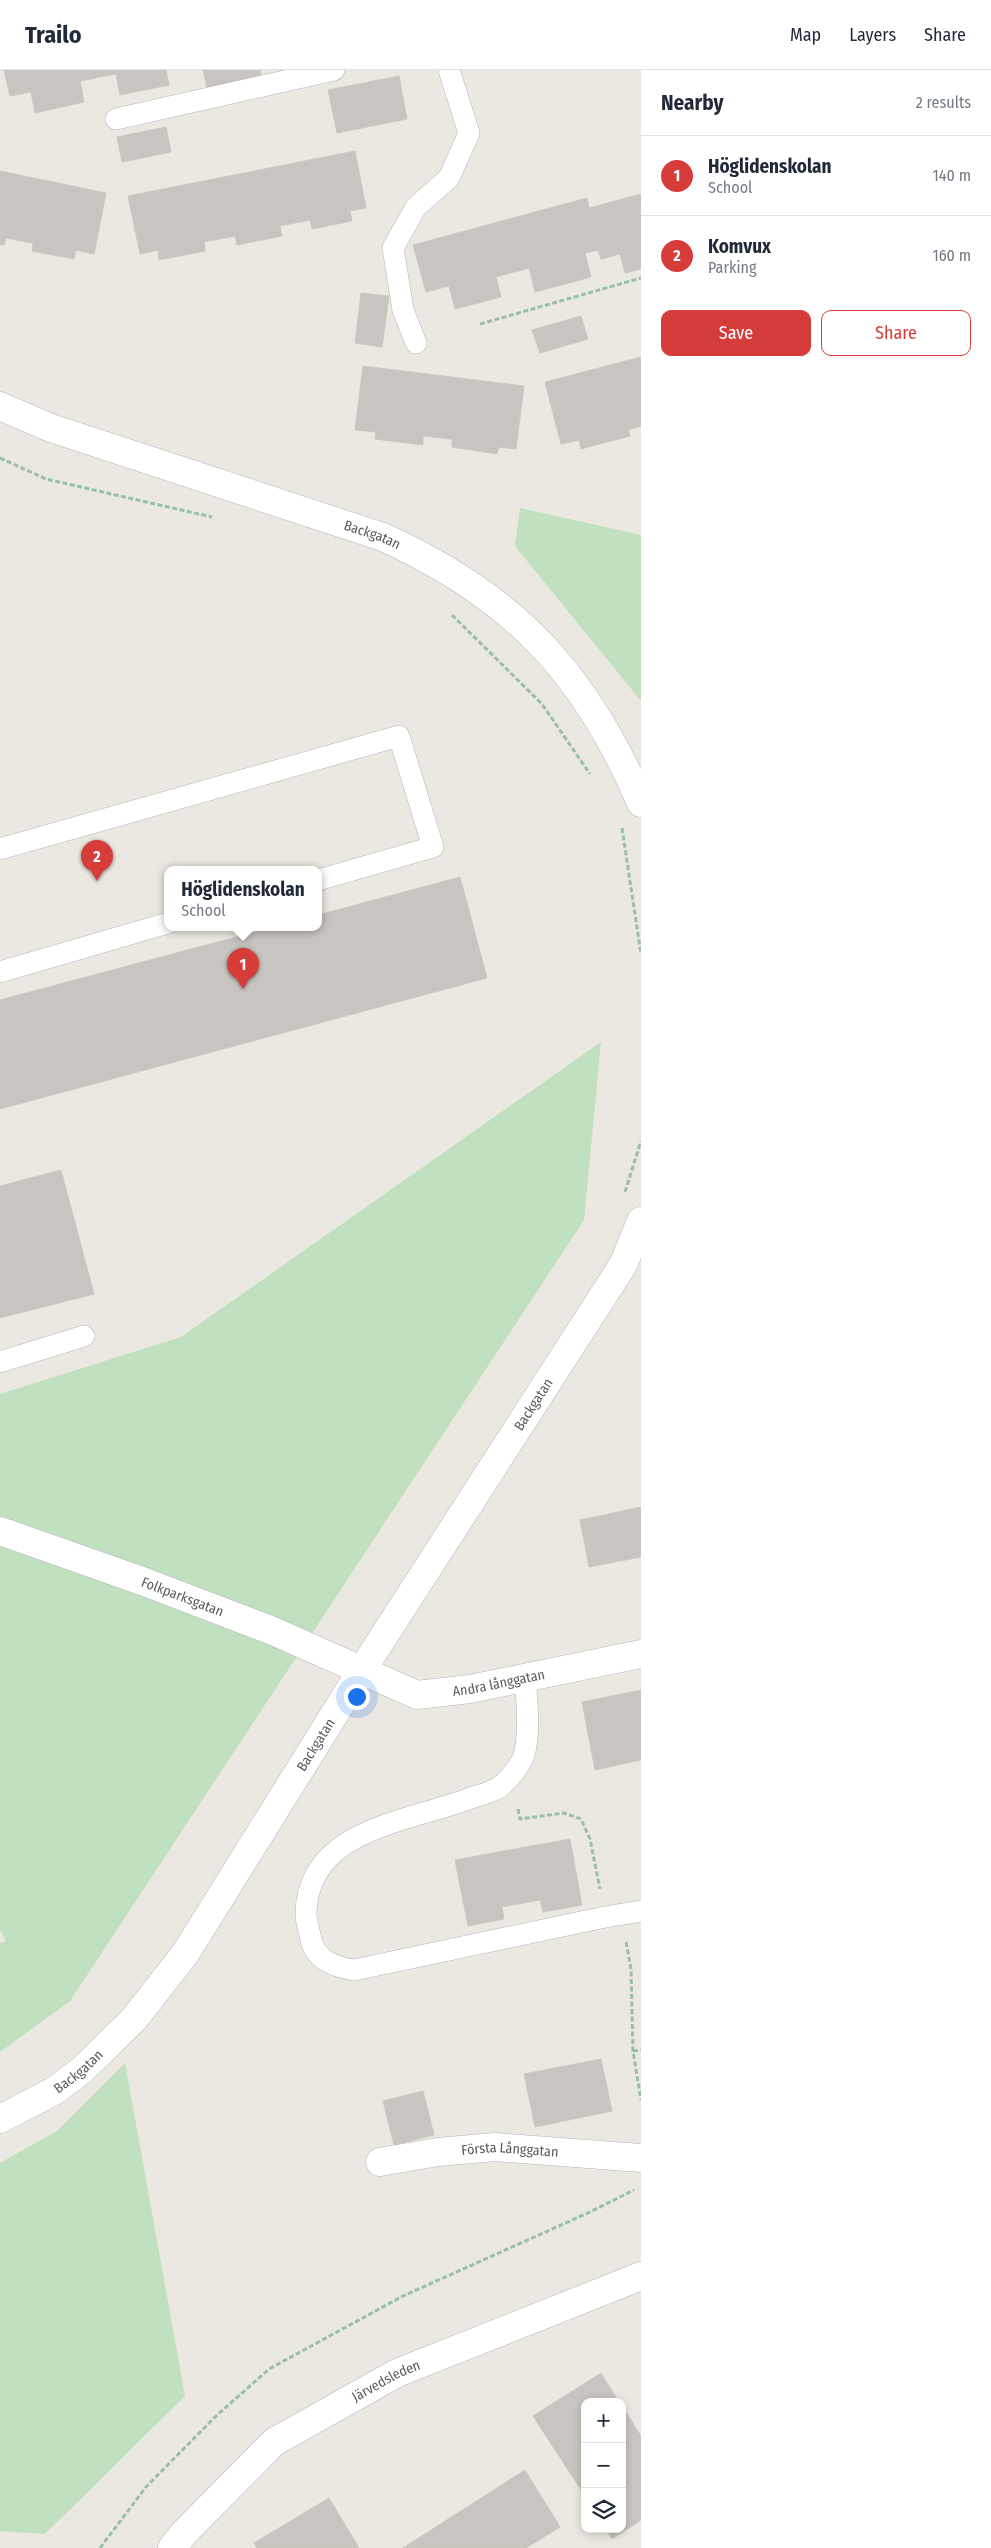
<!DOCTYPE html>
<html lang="en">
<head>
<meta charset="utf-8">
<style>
  body { margin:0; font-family:"Fira Sans Condensed",sans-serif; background:#f6f6f7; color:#1f2937 }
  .controls { position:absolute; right:15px; bottom:15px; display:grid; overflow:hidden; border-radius:10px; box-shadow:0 2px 8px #0003 }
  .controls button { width:45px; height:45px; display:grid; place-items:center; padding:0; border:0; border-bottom:1px solid #e0e1e3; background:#fff; color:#1f2937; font:25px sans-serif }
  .you { position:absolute; left:356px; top:1626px; width:18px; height:18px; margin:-12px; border:4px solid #fff; border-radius:50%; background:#1a73e8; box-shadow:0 0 0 8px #1a73e833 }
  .badge { display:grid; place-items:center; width:32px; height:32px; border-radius:50%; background:#d63c3a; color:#fff; font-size:16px; font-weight:700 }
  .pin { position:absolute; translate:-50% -41px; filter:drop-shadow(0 1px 2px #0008) }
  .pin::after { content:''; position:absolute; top:26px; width:18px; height:15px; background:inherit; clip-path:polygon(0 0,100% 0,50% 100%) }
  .popup { position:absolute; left:164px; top:796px; width:158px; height:65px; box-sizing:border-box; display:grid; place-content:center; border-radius:10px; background:#fff; filter:drop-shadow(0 1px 4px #0005); font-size:16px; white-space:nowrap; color:#747a83 }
  .popup b { font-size:19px; color:#1f2937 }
  .popup::after { content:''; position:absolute; left:50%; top:100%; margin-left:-10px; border:10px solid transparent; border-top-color:#fff }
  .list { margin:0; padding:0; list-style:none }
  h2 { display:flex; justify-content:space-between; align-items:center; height:65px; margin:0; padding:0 20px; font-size:21px }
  h2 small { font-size:16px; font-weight:400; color:#747a83 }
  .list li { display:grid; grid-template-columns:32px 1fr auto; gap:15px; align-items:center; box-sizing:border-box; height:80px; padding:0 20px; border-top:1px solid #e0e1e3 }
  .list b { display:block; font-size:19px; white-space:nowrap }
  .list p { margin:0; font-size:16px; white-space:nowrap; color:#747a83 }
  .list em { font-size:16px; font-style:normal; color:#747a83 }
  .actions { display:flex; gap:10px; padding:15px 20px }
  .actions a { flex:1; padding:11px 0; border:1px solid #d63c3a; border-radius:10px; text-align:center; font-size:18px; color:#d63c3a }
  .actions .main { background:#d63c3a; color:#fff }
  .icon { flex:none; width:28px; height:28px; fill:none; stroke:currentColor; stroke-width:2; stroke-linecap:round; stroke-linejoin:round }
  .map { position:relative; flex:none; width:641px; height:2478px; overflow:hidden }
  header { display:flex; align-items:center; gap:30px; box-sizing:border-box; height:70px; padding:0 25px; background:#fff; border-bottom:1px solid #e0e1e3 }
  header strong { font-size:24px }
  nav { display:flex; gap:28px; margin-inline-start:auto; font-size:18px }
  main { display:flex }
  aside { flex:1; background:#fff }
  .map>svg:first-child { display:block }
  .green { fill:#c1e0bf }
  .building { fill:#c8c4c0; stroke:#cec9bf }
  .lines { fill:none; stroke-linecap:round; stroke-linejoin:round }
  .service-casing { stroke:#b3b6ba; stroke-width:22 }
  .minor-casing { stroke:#b3b6ba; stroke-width:29 }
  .secondary-casing { stroke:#b2b5ba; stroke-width:29 }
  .path { stroke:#99c1a1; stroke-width:3; stroke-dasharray:5 2.5; stroke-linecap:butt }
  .service { stroke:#fff; stroke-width:21 }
  .minor { stroke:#fff; stroke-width:28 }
  .secondary { stroke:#fff; stroke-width:28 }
  .labels { text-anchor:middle; stroke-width:5; stroke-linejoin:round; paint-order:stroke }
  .street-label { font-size:14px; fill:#595c60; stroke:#fff }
</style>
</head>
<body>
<header>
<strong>Trailo</strong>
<nav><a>Map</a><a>Layers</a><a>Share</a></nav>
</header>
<main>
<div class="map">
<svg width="641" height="2478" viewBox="0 0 641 2478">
  <rect width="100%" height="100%" fill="#eae8e0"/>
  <g class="green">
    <path d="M520,438L641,465V631L515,476Z"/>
    <path d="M601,972L584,1150L70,1931L0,1982V1873L6,1871L0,1859V1324L181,1267Z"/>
    <path d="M125,1993L185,2326L45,2464L0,2461V2093L57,2061Z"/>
  </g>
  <g class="building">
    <path d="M4,0H166L169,15L120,25L116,4L80,11L84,32L35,43L31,22L10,26Z"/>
    <path d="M203,0H260L262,11L208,22Z"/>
    <path d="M399,6L407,49L337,63L328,20Z"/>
    <path d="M166,57L171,82L122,92L117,67Z"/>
    <path d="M355,81L366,138L350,141L352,151L312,159L310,150L280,156L282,166L237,175L235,166L204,172L205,181L159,190L158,180L140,184L128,126Z"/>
    <path d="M0,101L106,123L94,184L76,180L74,189L32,181L33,173L6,168L4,175H0Z"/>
    <path d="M641,124V199L625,203L620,184L601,189L598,180L585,183L591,207L535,222L529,198L496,207L501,227L455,239L449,216L426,222L413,175L587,128L589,138Z"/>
    <path d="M361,223L389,226L382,277L355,273Z"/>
    <path d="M581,246L588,269L540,283L532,260Z"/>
    <path d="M641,287V356L628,360L630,366L581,379L579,370L561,374L545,312Z"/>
    <path d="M363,296L524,316L516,379L499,377L497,384L452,377V369L423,366V375L375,369L376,362L355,360Z"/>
    <path d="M460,807L487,908L0,1039V930L270,858H318V845Z"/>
    <path d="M61,1100L94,1224L0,1248V1116Z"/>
    <path d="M641,1437V1487L589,1497L580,1450Z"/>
    <path d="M641,1620V1690L595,1700L582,1632Z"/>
    <path d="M570,1769L582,1835L543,1842L540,1830L502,1837L504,1849L468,1856L455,1790Z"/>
    <path d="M601,1989L612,2041L535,2057L524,2004Z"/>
    <path d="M423,2021L434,2065L394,2075L383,2031Z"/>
    <path d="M601,2303L619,2332H585V2426L533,2346Z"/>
    <path d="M622,2336L641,2366V2450L612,2469L606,2459H622Z"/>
    <path d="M525,2400L560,2457L526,2478H403Z"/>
    <path d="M329,2428L359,2478H257L254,2473Z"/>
  </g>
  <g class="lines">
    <defs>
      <g id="service">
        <path d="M116,49L334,0"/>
        <path d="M416,273L403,240L393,178L416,137L449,108L469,63L449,0"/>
        <path d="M0,779L399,666L433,777L318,810"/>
        <path d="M0,902L168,853"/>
        <path d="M0,1292L84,1266"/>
        <path d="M525,1608C527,1629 531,1671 522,1690C518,1698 509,1709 503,1714C496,1722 478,1725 468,1729C408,1752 307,1759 306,1844C306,1853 310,1862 311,1870C316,1891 336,1897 354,1900L605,1847L641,1841"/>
      </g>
      <g id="minor">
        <path id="s1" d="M0,336L51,358L383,467C513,526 585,602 641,733"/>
        <path id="s2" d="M0,1461L142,1511L273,1561L417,1625L470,1619L641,1584"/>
        <path id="s3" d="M0,2049L54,2021L82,2000L134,1949L185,1884L362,1600L623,1195L641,1151"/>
        <path id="s4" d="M380,2092L438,2082L495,2077L641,2088"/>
      </g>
      <g id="secondary">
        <path id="s5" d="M172,2478L184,2463L274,2372L397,2303L641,2206"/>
      </g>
    </defs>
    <use href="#service" class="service-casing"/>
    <use href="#minor" class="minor-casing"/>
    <use href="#secondary" class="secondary-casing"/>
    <g class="path">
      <path d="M480,254L641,208"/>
      <path d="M0,388L46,409L212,447"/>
      <path d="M452,545L542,634L590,704"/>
      <path d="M622,758L641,884"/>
      <path d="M625,1122L641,1071"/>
      <path d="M518,1739L520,1749L564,1743L581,1749L590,1769L600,1819"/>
      <path d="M626,1872L631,1899L633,1981L641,2030"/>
      <path d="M633,1981L641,1980"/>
      <path d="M100,2478L146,2417L215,2347L269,2299L403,2226L590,2142L634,2120"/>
    </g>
    <use href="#service" class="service"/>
    <use href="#minor" class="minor"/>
    <use href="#secondary" class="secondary"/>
  </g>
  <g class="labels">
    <g class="street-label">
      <text dy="5" stroke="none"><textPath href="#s1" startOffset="394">Backgatan</textPath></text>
      <text dy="5" stroke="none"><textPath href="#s3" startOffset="902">Backgatan</textPath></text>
      <text dy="5" stroke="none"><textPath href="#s2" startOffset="194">Folkparksgatan</textPath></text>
      <text dy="5" stroke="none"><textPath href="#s2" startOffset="531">Andra långgatan</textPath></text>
      <text dy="5" stroke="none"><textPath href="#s3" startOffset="498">Backgatan</textPath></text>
      <text dy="5" stroke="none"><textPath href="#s3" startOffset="92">Backgatan</textPath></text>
      <text dy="5" stroke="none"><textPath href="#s4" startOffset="131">Första Långgatan</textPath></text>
      <text dy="5" stroke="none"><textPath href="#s5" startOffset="275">Järvedsleden</textPath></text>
    </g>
  </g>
</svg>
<div class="controls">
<button>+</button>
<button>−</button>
<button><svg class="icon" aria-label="layers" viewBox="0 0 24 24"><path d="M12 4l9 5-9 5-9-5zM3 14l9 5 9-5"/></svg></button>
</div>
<div class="you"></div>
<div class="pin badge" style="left:243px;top:919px">1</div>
<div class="popup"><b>Höglidenskolan</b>School</div>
<div class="pin badge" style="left:97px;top:811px">2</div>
</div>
<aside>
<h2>Nearby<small>2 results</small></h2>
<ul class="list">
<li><span class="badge">1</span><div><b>Höglidenskolan</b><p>School</p></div><em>140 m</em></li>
<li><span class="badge">2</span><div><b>Komvux</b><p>Parking</p></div><em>160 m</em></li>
</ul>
<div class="actions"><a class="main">Save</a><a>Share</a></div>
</aside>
</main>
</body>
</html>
